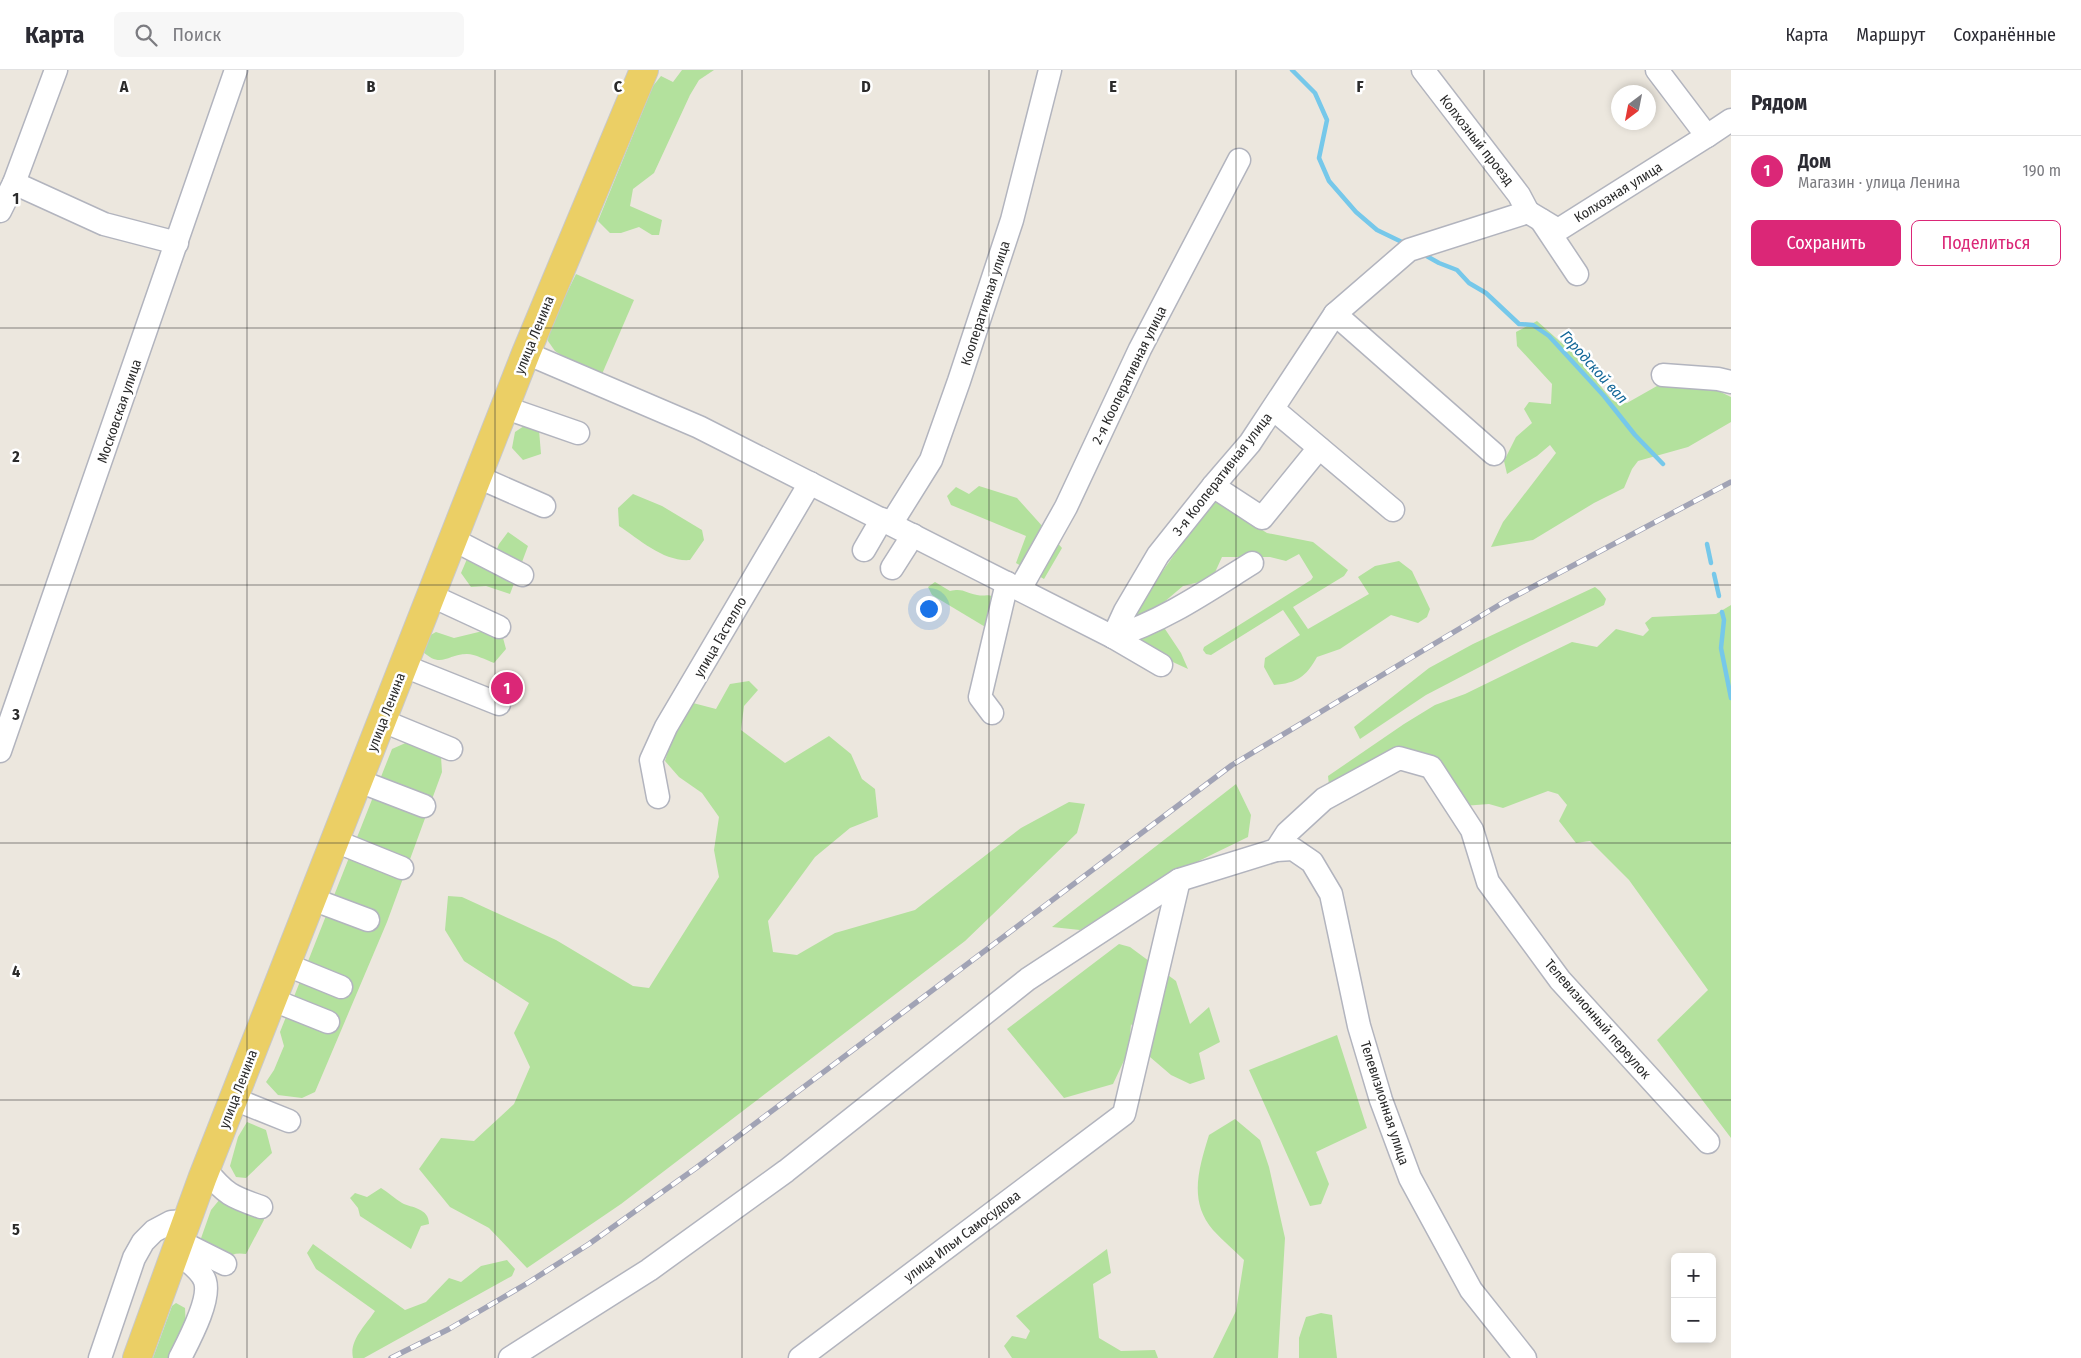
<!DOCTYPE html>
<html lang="ru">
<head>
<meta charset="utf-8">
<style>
  body { margin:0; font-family:"Fira Sans Condensed",sans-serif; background:#f7f7f7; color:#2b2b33 }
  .controls { position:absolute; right:15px; bottom:15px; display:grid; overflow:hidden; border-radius:8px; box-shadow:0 2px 8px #0003 }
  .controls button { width:45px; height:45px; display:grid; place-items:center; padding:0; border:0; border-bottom:1px solid #e1e1e2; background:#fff; color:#2b2b33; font:25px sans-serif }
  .compass { position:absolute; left:1611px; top:15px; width:45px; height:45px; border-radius:50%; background:#fff; box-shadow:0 2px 8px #0003; rotate:212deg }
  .you { position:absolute; left:928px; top:538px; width:18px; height:18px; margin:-12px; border:4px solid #fff; border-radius:50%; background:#1a73e8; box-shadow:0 0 0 8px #1a73e833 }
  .badge { display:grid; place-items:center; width:32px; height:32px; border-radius:50%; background:#db2777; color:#fff; font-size:16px; font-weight:700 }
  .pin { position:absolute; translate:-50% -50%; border:2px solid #fff; box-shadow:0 1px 5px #0006 }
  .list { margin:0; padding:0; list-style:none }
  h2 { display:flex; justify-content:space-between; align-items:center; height:65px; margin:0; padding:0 20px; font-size:21px }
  h2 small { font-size:16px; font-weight:400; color:#7c7c81 }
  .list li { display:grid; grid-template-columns:32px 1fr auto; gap:15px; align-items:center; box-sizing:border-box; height:70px; padding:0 20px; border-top:1px solid #e1e1e2 }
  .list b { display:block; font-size:19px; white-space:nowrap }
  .list p { margin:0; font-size:16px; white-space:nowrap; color:#7c7c81 }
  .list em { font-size:16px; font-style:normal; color:#7c7c81 }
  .actions { display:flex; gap:10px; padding:15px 20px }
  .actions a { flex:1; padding:11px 0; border:1px solid #db2777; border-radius:8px; text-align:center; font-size:18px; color:#db2777 }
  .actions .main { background:#db2777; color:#fff }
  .icon { flex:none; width:28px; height:28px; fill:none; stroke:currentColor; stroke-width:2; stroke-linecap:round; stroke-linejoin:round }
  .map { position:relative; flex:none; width:1731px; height:1288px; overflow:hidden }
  header { display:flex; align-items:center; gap:30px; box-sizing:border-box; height:70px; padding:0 25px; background:#fff; border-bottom:1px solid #e1e1e2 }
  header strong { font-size:24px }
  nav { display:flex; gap:28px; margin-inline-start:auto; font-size:18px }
  .search { width:350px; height:45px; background:#f7f7f7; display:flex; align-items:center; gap:12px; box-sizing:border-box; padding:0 18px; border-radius:8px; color:#7c7c81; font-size:19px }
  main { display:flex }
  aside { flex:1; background:#fff }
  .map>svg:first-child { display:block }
  .green { fill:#b3e19d }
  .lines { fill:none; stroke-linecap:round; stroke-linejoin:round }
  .stream { stroke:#76c8ea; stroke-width:4.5 }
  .minor-casing { stroke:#b2b4be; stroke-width:25 }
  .major-casing { stroke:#c8c8c8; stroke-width:30 }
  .minor { stroke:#fff; stroke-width:22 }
  .major { stroke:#ebcf65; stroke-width:28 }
  .rail-casing { stroke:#a1a3b5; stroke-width:5.5 }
  .rail { stroke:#fff; stroke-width:4; stroke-dasharray:11; stroke-linecap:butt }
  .grid { fill:none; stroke:#2b2b2b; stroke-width:1; stroke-opacity:0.55 }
  .labels { text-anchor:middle; stroke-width:5; stroke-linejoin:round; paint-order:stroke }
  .street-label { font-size:14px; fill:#2b2b2b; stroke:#fff }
  .water-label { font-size:15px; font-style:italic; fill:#136798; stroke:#fff }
  .grid-label { font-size:16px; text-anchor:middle; font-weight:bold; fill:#2b2b2b; stroke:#fff; stroke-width:5; stroke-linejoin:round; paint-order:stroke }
</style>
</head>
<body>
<header>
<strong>Карта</strong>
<div class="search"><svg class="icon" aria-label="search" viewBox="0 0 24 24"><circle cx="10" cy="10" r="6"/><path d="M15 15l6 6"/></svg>Поиск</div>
<nav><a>Карта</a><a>Маршрут</a><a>Сохранённые</a></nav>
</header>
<main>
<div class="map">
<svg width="1731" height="1288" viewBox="0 0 1731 1288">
  <rect width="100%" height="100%" fill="#ece7de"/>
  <g class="green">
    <path d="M682,0H714L699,10L690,25L654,103L633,119L630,136L662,150L659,165H652L639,157L621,163H610L598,151L653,16L661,6L673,12Z"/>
    <path d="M576,204L634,230L602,304L567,289L555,281L548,271L549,260Z"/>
    <path d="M1537,251L1574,284L1612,330L1627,333L1657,316L1702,313L1731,327V352L1688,377L1638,391L1632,399L1624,418L1594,433L1533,470L1491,477L1503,452L1556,383L1550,375L1537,386L1507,404L1504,391L1516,367L1532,353L1524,339L1529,332L1551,334L1552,314L1517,276L1516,262Z"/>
    <path d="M524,356L539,360L541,384L523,390L512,378L515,362Z"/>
    <path d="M979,416L1017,428L1062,478L1044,509L1016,493L1026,466L951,435L947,426L956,417L969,424Z"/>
    <path d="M633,424L662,436L702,460L704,470L690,490C664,492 640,470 619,456L618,438Z"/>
    <path d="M1213,429L1267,463L1313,472L1348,500L1344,506L1293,537L1308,559L1369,524L1358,507L1375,496L1399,491L1412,501L1430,539L1427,547L1418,553L1391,545L1340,579L1317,587C1306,607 1297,613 1274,615L1264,597L1265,588L1300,565L1283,540L1211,585L1206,584L1203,580L1204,577L1311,510L1313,507L1299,484L1286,491L1270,487H1222L1212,509L1183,516L1163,533V556L1181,583L1188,599L1162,587L1135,569L1134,539L1160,505Z"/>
    <path d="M508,462L528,476L510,524L486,516L471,517L461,503L467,489L490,496L499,474Z"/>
    <path d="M935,512L950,521C964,518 965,523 977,525C986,527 986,523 996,528L992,561L932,525L928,517Z"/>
    <path d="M1595,517L1600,521L1606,529L1604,535L1520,576L1426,625L1360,669L1354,657L1429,598L1473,574Z"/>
    <path d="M1731,535V1068L1657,970L1708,920L1629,810L1590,771L1576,773L1559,751L1567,735L1558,724L1548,721L1503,738L1489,734L1463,736L1431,690L1329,715L1328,706L1404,654L1435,635L1465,624L1572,572L1597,577L1616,559L1643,566L1649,560L1645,553L1652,547L1716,544Z"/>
    <path d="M491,559L503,568L506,579L494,593C486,590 475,584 467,584C446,584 442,600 421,580L425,568L436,562L454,568Z"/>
    <path d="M749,611L758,620L744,636L741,660L785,693L829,666L851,684L862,709L875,719L878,747L850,758L815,787L768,851L773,882L797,885L835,863L915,840L1021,758L1069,732L1085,734L1077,763L965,871L621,1134L527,1198L489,1158L450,1137L419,1099L441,1068L474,1071L514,1034L530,997L514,963L529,933L464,891L445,860L448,826L462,827L556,870L633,916L649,918L719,807L714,780L719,747L702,723L679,707L665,691L677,650L693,633L716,639L730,614Z"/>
    <path d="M410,671L441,687L442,702L387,852L315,1022L302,1028L278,1025L266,1012L274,1000L284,976L280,962L392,679Z"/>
    <path d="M1236,714L1251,745L1248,767L1168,806L1080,860L1052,857Z"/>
    <path d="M1119,874L1130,877L1176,911L1190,954L1209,937L1220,972L1199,983L1205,1009L1190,1014L1171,1005L1150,987L1131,954L1129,980L1113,1014L1064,1028L1007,959Z"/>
    <path d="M1337,965L1367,1058L1316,1082L1329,1114L1321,1134L1310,1136L1249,1000Z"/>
    <path d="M1235,1049L1260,1070L1269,1097L1285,1168L1278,1288H1213L1236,1241L1244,1190C1234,1180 1222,1170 1213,1160C1188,1131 1199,1098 1209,1065Z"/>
    <path d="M247,1052L266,1060L272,1083L246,1108L236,1107L230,1096L238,1067Z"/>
    <path d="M381,1118C388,1122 395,1129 402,1133C412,1138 429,1138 429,1154L421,1156L411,1179L360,1146L358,1138L350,1128L355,1123L367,1127Z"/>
    <path d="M220,1129L263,1145L264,1150L246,1184C229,1181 224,1190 214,1203L203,1201L193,1191L211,1140Z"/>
    <path d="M313,1174L405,1240L426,1232L449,1208L461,1212L481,1196L507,1190L515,1199L512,1206L364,1288H353C349,1270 366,1255 375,1241L316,1199L307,1183Z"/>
    <path d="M1107,1179L1111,1203L1093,1214L1099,1268L1121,1281L1155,1280L1158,1288H1012L1004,1276L1012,1266L1026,1269L1030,1261L1016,1246Z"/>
    <path d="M176,1233L185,1238L186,1262L174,1288H153L172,1236Z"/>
    <path d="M1321,1243L1332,1245L1337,1288H1299V1268L1306,1247Z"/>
  </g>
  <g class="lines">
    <g class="stream">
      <path d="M1292,0L1315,23L1327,50L1319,88L1329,111L1356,142L1377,160L1406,174"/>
      <path d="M1423,184L1439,193L1457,200L1469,213L1486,223L1519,254L1533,255L1549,266L1604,326L1635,365L1663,394"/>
      <path d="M1707,474L1711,493"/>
      <path d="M1714,504L1719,526"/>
      <path d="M1722,542L1724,550L1721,578L1731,628"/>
    </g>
    <defs>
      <g id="minor">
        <path d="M1423,0L1519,125L1528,142"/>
        <path d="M1707,66L1731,50"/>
        <path d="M14,113L104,154L177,173"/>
        <path d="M0,141L14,113L56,0"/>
        <path d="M1528,142L1558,160L1707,66L1657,0"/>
        <path d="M1541,150L1577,204"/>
        <path d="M1335,244L1494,384"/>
        <path d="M526,283L699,357L1113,567L1161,595"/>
        <path d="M1663,305L1718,309L1731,312"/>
        <path d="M506,338L578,363"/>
        <path d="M1273,339L1393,440"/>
        <path d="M478,407L544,436"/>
        <path d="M1213,416L1262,448L1319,378"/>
        <path d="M891,454L931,390L959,311L1012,150L1050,0"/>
        <path d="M454,470L522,505"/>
        <path d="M864,480L882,449"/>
        <path d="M892,498L913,465"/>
        <path d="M1020,519L1066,437L1140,279L1239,90"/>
        <path d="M432,526L499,557"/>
        <path d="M1113,567L1125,541L1158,485L1213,416L1250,373L1335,244L1409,180L1528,142"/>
        <path d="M1113,567C1164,551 1207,521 1252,493"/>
        <path d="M404,596L499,634"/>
        <path d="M992,643L980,627L1007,513"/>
        <path d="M383,651L451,679"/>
        <path d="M0,681L236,0"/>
        <path d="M359,711L424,736"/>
        <path d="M658,727L651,690L666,657L810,413"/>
        <path d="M335,771L402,798"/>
        <path d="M1276,780L1287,763L1324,729L1399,688L1431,697L1472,760L1488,812L1560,910L1708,1072"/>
        <path d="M312,829L368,850"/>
        <path d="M287,895L341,917"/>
        <path d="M273,930L328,952"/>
        <path d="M234,1029L289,1051"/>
        <path d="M206,1100C225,1124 232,1127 261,1137"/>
        <path d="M179,1171L225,1194"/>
        <path d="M175,1181C185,1189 201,1199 205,1211C211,1230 189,1270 180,1288"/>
        <path d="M100,1288L134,1188L143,1172L154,1161L171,1152L186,1151"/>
        <path d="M510,1288L649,1200L786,1101L1028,909L1179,810L1276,780L1293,779L1312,792L1331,824L1359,956L1381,1030L1410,1108L1471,1220L1525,1288"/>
        <path d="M800,1288L1124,1044L1179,810"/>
      </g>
      <path id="major" d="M137,1288L202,1109L526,283L644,0"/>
    </defs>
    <use href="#minor" class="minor-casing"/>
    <use href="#major" class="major-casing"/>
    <use href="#minor" class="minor"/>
    <use href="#major" class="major"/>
    <defs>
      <path id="rail" d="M391,1288L449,1259L526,1214L589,1174L696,1098L1232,695L1504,532L1731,412"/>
    </defs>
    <use href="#rail" class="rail-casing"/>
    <use href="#rail" class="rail"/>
  </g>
  <path class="grid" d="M247,0V1288M495,0V1288M742,0V1288M989,0V1288M1236,0V1288M1484,0V1288M0,258H1731M0,515H1731M0,773H1731M0,1030H1731"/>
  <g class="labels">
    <g class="street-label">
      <text transform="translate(1477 70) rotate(52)" y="5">Колхозный проезд</text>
      <text transform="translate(1618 122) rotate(-32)" y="5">Колхозная улица</text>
      <text transform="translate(985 233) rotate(-72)" y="5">Кооперативная улица</text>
      <text transform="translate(534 265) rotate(-68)" y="5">улица Ленина</text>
      <text transform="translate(1129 305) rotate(-64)" y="5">2-я Кооперативная улица</text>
      <text transform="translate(119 341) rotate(-71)" y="5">Московская улица</text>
      <text transform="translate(1222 404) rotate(-52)" y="5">3-я Кооперативная улица</text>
      <text transform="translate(720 567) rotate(-60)" y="5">улица Гастелло</text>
      <text transform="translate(386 642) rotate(-69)" y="5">улица Ленина</text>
      <text transform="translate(1598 949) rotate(49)" y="5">Телевизионный переулок</text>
      <text transform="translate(238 1019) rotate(-69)" y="5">улица Ленина</text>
      <text transform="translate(1385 1033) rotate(72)" y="5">Телевизионная улица</text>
      <text transform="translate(962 1166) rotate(-37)" y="5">улица Ильи Самосудова</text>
    </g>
    <g class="water-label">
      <text transform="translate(1594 297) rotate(48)" y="5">Городской вал</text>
    </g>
  </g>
  <g class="grid-label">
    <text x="124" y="22">A</text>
    <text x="371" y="22">B</text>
    <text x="618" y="22">C</text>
    <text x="866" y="22">D</text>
    <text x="1113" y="22">E</text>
    <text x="1360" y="22">F</text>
    <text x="16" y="134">1</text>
    <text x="16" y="392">2</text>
    <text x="16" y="650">3</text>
    <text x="16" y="907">4</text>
    <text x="16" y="1165">5</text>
  </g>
</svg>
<div class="controls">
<button>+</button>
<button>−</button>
</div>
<svg class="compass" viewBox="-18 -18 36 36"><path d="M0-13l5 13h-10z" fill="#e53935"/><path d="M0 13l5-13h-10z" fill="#7c7c81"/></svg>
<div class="you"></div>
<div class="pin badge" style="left:507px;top:618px">1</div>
</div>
<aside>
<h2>Рядом<small></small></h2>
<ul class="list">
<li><span class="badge">1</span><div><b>Дом</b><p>Магазин · улица Ленина</p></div><em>190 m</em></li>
</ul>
<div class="actions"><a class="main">Сохранить</a><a>Поделиться</a></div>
</aside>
</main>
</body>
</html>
